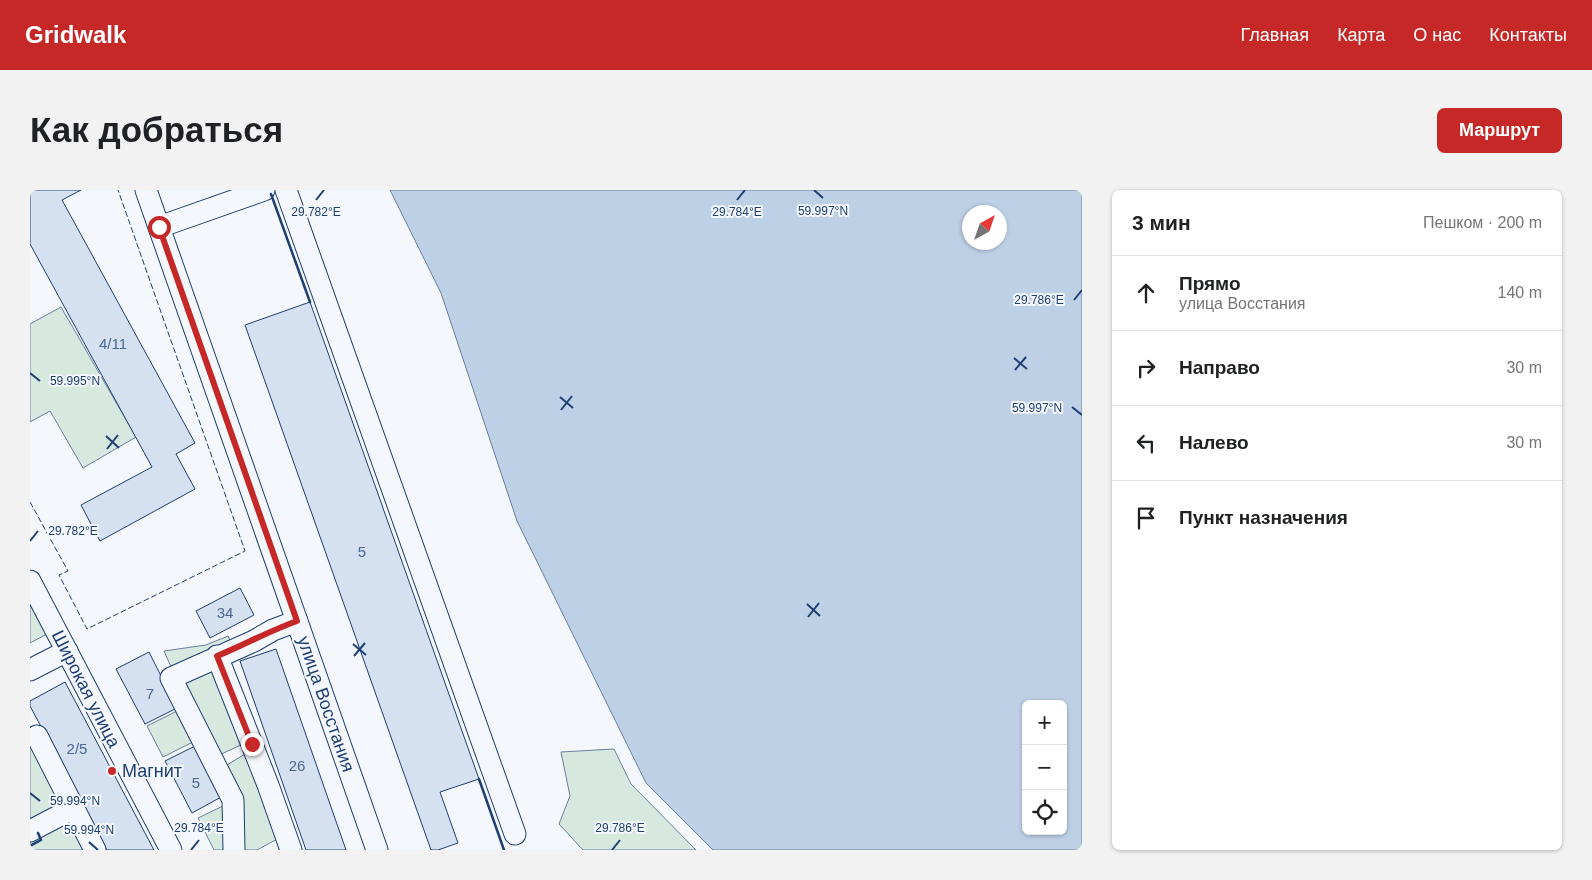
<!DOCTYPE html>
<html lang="ru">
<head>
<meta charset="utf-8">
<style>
  body { margin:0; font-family:Arial,sans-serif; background:#f2f2f2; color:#202124 }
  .controls { position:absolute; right:15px; bottom:15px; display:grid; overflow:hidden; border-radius:8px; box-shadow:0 1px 4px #0004 }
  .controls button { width:45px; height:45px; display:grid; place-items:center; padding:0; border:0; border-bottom:1px solid #e0e0e0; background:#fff; color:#202124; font:25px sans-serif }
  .compass { position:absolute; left:932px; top:15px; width:45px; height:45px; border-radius:50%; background:#fff; box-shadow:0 1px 4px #0004; rotate:40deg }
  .stop { position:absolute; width:15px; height:15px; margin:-11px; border:4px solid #c62828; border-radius:50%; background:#fff }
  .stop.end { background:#c62828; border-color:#fff; box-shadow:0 1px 5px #0008 }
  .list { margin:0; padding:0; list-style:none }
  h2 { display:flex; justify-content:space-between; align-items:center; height:65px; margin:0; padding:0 20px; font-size:21px }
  h2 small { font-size:16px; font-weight:400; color:#757577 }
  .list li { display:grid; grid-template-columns:32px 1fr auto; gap:15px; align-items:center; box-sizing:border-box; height:75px; padding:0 20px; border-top:1px solid #e0e0e0 }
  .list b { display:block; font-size:19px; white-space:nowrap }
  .list p { margin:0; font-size:16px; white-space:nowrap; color:#757577 }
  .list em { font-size:16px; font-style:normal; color:#757577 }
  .icon { flex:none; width:28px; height:28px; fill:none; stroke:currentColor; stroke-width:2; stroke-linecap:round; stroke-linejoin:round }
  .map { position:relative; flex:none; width:1052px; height:660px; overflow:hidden; border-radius:8px }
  header { display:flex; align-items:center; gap:30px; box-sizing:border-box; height:70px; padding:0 25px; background:#c62828; color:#fff }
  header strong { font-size:24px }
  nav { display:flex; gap:28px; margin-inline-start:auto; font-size:18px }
  .intro { display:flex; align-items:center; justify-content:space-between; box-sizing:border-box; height:120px; padding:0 30px }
  h1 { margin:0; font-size:35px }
  .button { padding:12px 22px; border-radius:8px; background:#c62828; color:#fff; font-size:18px; font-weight:700 }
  main { display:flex; gap:30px; padding:0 30px }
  aside { flex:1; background:#fff; border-radius:8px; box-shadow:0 1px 4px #0004 }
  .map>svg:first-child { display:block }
  .green { fill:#d7e8df; stroke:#687fa3 }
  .water { fill:#bed0e5; stroke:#687fa3; fill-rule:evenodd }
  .building { fill:#d5e0f0; stroke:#1d3f73 }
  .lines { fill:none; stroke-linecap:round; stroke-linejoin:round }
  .minor-casing { stroke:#1d3f73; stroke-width:23 }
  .minor { stroke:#f4f7fb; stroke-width:21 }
  .fence { stroke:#1d3f73; stroke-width:1; stroke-dasharray:6 2.5; stroke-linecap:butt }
  .wall { stroke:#1d3f73; stroke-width:2.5 }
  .route { stroke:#c62828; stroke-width:6 }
  .ticks { fill:none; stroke:#1d3f73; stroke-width:2 }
  .poi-dot { fill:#c62828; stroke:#f4f7fb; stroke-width:2 }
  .labels { text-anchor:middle; stroke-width:4; stroke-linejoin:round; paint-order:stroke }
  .number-label { font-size:15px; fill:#4b6792 }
  .street-label { font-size:18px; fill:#1d3f73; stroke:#f4f7fb }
  .poi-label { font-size:18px; fill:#1d3f73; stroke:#f4f7fb; text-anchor:start }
  .ticks-label { font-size:12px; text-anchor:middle; fill:#1d3f73; stroke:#f4f7fb; stroke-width:4; stroke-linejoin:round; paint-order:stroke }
</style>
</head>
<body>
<header>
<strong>Gridwalk</strong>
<nav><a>Главная</a><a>Карта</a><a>О нас</a><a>Контакты</a></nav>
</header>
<div class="intro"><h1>Как добраться</h1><a class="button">Маршрут</a></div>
<main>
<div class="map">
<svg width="1052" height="660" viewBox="0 0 1052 660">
  <rect width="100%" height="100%" fill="#f4f7fb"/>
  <g class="green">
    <path d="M31,117L106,247L53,278L20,221L0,232V134Z"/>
    <path d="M0,411L17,444L0,453Z"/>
    <path d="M198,446L201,452L142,479L134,461L176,455Z"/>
    <path d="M185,478L215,553L185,567L148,494Z"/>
    <path d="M149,520L165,551L133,567L117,536Z"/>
    <path d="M0,556L55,660H0Z"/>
    <path d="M584,559L601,594L666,660H553L529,634L540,606L531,562Z"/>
    <path d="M220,561L251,647L227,660H210L192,578Z"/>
    <path d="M195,615L200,660H184L168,628Z"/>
  </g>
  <path class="water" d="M360,0H1052V660H683L616,593L487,331L411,103ZM939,22H969V52H939ZM996,514H1033V641H996Z"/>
  <g class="building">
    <path d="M0,0H51L32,10L165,253L146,264L165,299L70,351L51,315L122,277L0,54Z"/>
    <path d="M280,112L449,589L410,602L428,653L408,660H401L215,135Z"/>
    <path d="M210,398L224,425L180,448L166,421Z"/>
    <path d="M246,459L316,660H276L210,471Z"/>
    <path d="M119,462L147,518L115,534L86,479Z"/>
    <path d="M35,492L124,660H77L0,516V511Z"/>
    <path d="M167,555L193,606L162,623L135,571Z"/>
  </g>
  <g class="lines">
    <defs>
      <g id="minor">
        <path d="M116,0L347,660"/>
        <path d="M256,0L485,644"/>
        <path d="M129,37L234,0"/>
        <path d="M0,391L141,660"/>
        <path d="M187,466L238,595L261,660"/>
        <path d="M0,480L37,461"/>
        <path d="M7,546L65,660"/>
        <path d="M0,641L44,618"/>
        <path d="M204,660L203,610L141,488L224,451L243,440L267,431"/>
      </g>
    </defs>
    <use href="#minor" class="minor-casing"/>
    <use href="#minor" class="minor"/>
    <path class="fence" d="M0,312L38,381L29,385L57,439L215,361L88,0"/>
    <g class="wall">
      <path d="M241,4L280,112"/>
      <path d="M449,589L474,660"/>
      <path d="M0,656L11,650L8,643"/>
    </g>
  </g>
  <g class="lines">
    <path class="route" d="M129,37L267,431C239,441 214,455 187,466L222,554"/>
  </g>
  <path class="ticks" d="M784,0L793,8M286,10L294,0M707,10L715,0M1044,110L1052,100M984,168L997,179M985,180L996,167M0,183L10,191M530,207L543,218M1042,217L1052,225M531,220L542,206M76,246L89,258M77,259L88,245M0,351L8,341M777,414L790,426M778,427L789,413M323,454L336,465M324,466L335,453M0,603L10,611M59,652L68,660M161,660L169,650M582,660L590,650"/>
  <circle class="poi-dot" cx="82" cy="581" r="5"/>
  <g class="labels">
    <g class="number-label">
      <text x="83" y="159">4/11</text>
      <text x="332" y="367">5</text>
      <text x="195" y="428">34</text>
      <text x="120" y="509">7</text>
      <text x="47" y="564">2/5</text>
      <text x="267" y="581">26</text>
      <text x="166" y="598">5</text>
    </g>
    <g class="street-label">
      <text transform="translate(56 499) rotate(63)" y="6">Широкая улица</text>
      <text transform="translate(296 514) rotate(71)" y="6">улица Восстания</text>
    </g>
    <g class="poi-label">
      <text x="92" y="587">Магнит</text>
    </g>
  </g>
  <g class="ticks-label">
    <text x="793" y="25">59.997°N</text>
    <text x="286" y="26">29.782°E</text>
    <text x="707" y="26">29.784°E</text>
    <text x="1009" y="114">29.786°E</text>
    <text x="45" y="195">59.995°N</text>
    <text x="1007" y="222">59.997°N</text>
    <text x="43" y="345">29.782°E</text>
    <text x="45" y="615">59.994°N</text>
    <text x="169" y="642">29.784°E</text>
    <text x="590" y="642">29.786°E</text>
    <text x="59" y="644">59.994°N</text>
  </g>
</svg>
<div class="controls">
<button>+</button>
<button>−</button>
<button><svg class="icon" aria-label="locate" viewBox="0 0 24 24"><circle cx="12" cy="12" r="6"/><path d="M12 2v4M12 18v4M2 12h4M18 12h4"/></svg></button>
</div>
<svg class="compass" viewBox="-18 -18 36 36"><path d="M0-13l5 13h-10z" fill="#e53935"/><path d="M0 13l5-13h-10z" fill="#757577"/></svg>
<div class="stop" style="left:129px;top:37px"></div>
<div class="stop end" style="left:222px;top:554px"></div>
</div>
<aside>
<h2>3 мин<small>Пешком · 200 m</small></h2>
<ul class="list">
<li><svg class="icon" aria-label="ahead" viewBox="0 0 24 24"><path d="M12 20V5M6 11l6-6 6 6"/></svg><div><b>Прямо</b><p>улица Восстания</p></div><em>140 m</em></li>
<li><svg class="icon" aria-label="right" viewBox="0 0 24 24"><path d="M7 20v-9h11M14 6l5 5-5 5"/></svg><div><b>Направо</b></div><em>30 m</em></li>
<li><svg class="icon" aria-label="left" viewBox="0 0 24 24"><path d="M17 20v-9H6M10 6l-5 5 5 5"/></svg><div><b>Налево</b></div><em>30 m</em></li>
<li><svg class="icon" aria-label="arrive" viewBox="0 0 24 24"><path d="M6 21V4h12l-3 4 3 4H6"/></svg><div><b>Пункт назначения</b></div></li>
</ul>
</aside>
</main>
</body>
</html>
